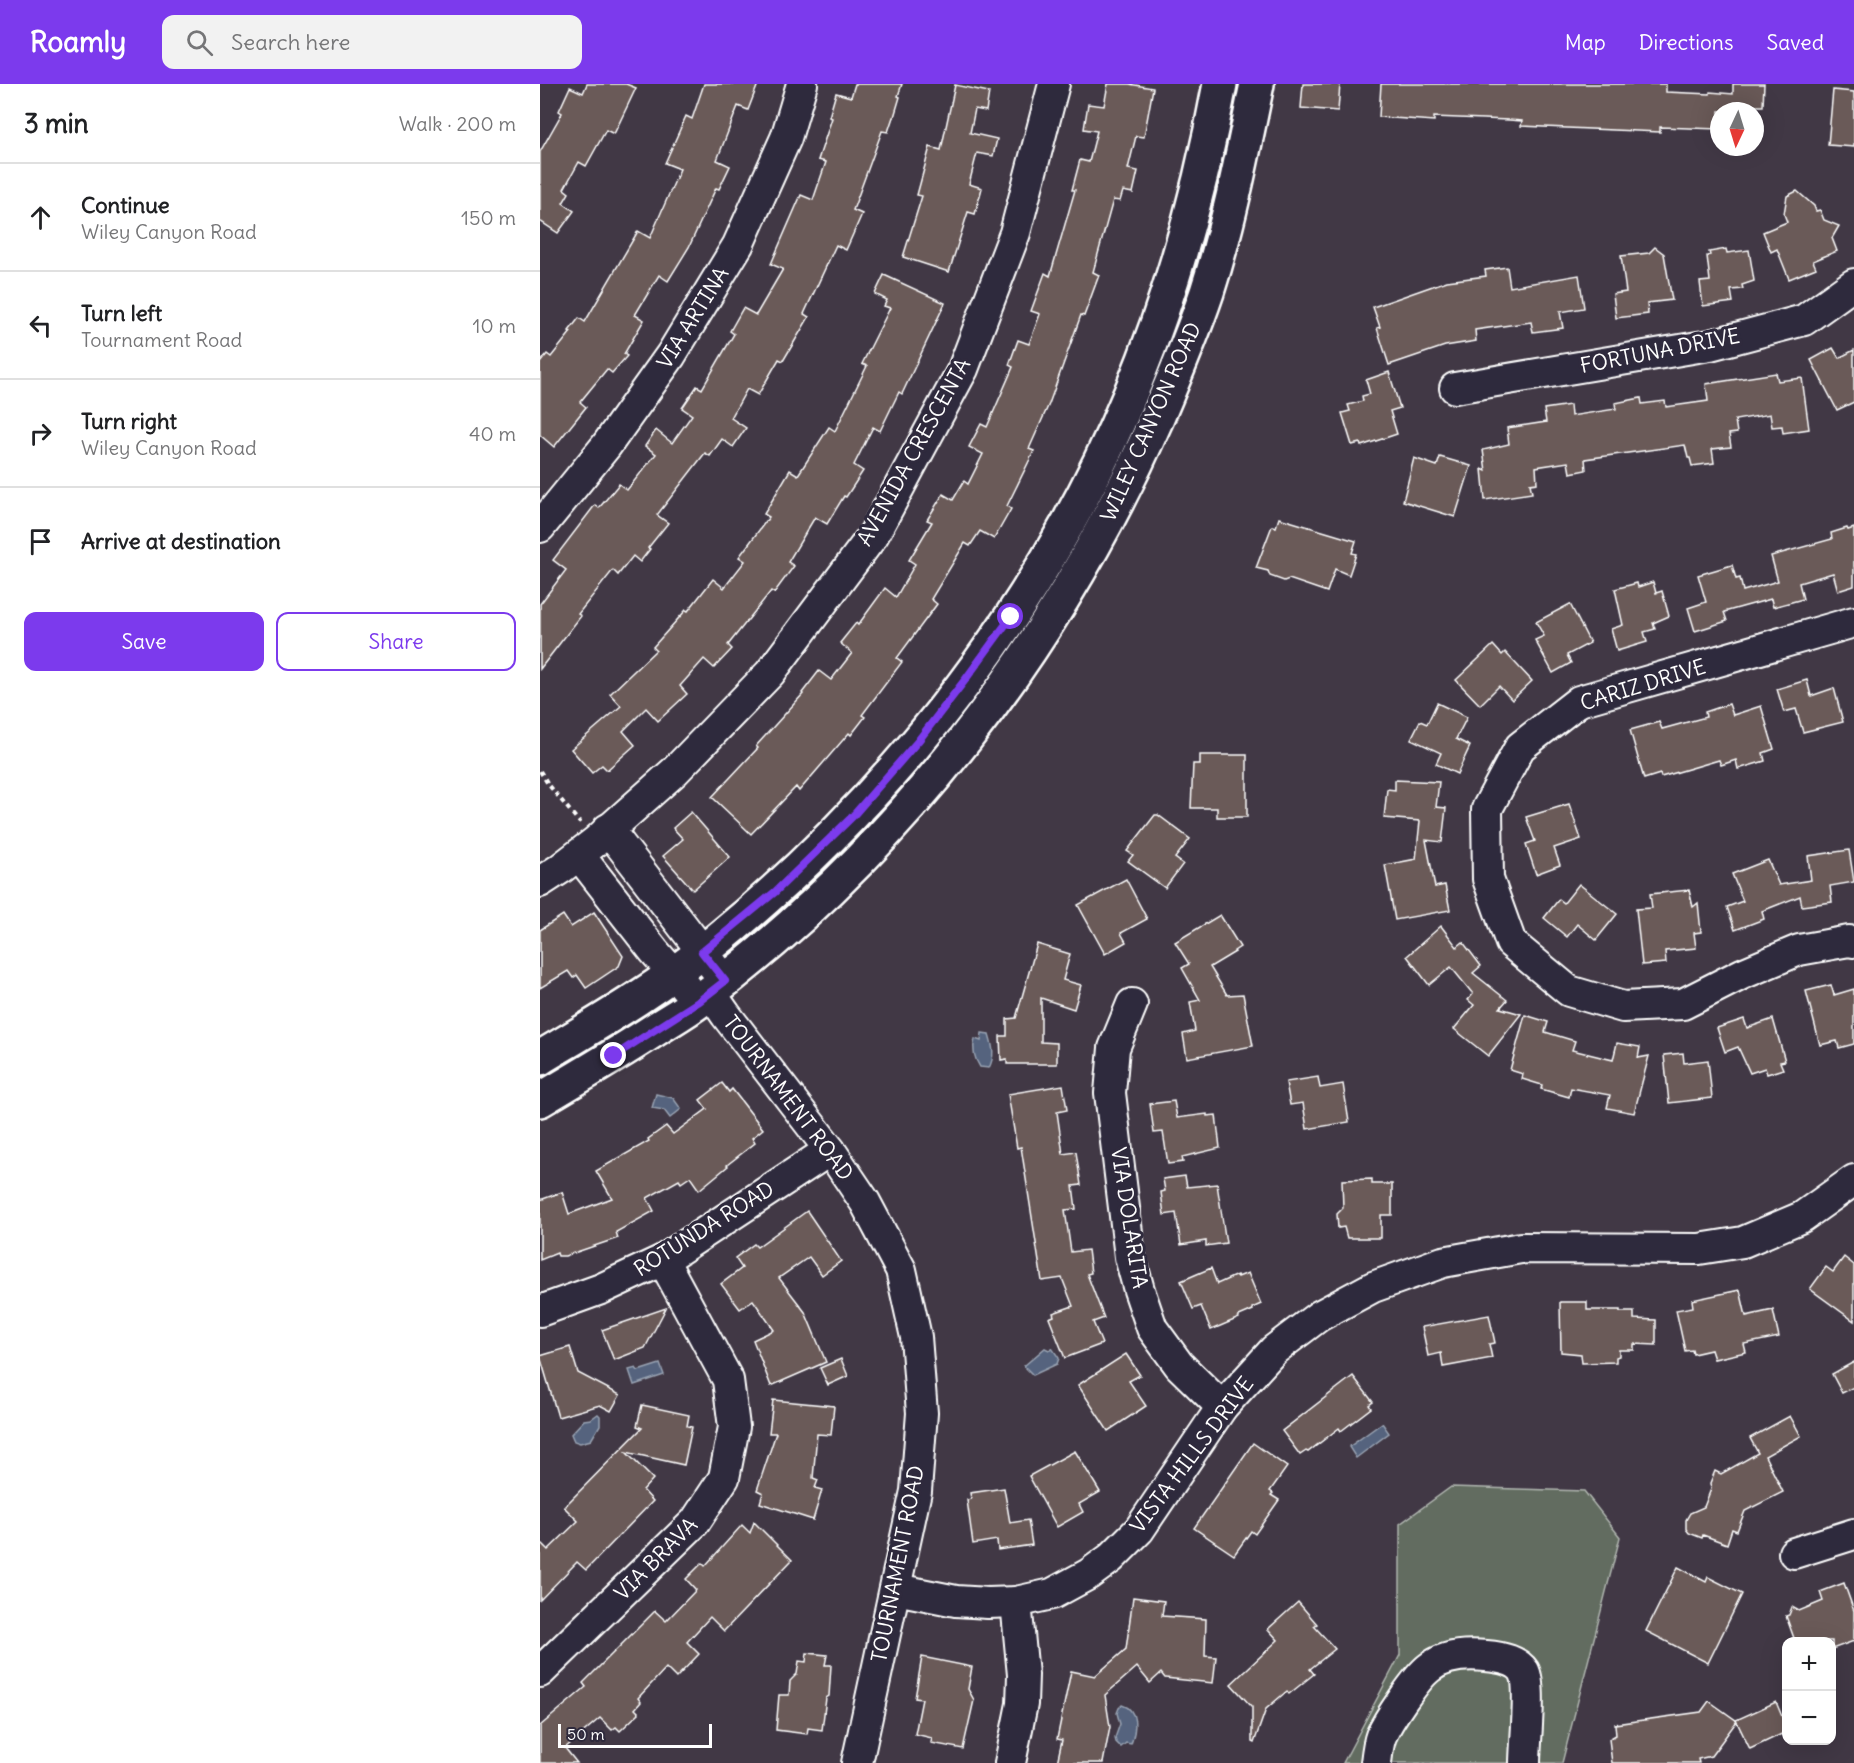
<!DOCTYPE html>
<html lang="en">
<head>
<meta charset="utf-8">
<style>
  body { margin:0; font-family:Delius,sans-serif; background:#f2f2f2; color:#202124 }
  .controls { position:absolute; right:18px; bottom:18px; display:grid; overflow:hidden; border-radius:12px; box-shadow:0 6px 24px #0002 }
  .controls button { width:54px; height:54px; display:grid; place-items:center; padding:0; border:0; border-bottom:2px solid #e0e0e0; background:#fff; color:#202124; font:30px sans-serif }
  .compass { position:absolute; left:1170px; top:18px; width:54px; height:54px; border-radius:50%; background:#fff; box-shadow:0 6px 24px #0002; rotate:184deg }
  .scale { position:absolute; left:18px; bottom:15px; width:154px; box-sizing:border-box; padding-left:6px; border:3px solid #fff; border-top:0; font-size:16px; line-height:21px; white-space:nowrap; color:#fff; -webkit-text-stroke:4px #2f2a3d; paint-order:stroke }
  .stop { position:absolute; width:18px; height:18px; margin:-14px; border:4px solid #7c3aed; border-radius:50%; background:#fff }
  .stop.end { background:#7c3aed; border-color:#fff; box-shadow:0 2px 6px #0008 }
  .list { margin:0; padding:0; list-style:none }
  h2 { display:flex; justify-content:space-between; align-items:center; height:78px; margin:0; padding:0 24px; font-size:26px }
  h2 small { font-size:20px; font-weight:400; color:#757577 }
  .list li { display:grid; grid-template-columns:39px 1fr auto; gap:18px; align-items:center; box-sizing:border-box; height:108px; padding:0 24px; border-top:2px solid #e0e0e0 }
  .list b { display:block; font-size:22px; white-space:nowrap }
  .list p { margin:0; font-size:20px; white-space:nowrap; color:#757577 }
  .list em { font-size:20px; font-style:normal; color:#757577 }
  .actions { display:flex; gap:12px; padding:18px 24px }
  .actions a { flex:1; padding:14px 0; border:2px solid #7c3aed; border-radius:12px; text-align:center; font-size:21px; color:#7c3aed }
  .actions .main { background:#7c3aed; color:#fff }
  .icon { flex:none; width:33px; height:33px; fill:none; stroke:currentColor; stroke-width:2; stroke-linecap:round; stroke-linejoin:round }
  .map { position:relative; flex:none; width:1314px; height:1679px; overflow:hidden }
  header { display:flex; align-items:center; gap:36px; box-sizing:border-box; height:84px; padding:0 30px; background:#7c3aed; color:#fff }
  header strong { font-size:28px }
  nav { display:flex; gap:33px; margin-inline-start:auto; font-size:21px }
  .search { width:420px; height:54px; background:#f2f2f2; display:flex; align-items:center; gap:15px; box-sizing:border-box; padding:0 21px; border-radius:12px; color:#757577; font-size:22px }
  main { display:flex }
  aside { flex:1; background:#fff }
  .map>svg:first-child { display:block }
  .green { fill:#626c60; stroke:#b0b6b0; stroke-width:1.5 }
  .water { fill:#54647e; stroke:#98a2b2; stroke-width:1.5 }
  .building { fill:#6b5a58; stroke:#fff; stroke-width:1.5 }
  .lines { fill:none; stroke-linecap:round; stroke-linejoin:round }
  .minor-casing { stroke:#fff; stroke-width:34 }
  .major-casing { stroke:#fff; stroke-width:38 }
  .path { stroke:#fff; stroke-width:4; stroke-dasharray:4.5 4.5; stroke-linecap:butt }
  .minor { stroke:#2f2a3d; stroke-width:30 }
  .major { stroke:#2f2a3d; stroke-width:33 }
  .route { stroke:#7c3aed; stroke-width:8 }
  .labels { text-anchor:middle; stroke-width:6; stroke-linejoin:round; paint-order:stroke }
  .street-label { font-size:21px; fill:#fff; stroke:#2f2a3d }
</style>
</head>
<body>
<header>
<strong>Roamly</strong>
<div class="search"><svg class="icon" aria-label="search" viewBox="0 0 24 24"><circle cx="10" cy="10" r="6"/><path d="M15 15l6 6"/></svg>Search here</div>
<nav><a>Map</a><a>Directions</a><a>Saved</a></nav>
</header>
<main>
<aside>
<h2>3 min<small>Walk · 200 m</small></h2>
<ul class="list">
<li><svg class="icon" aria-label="ahead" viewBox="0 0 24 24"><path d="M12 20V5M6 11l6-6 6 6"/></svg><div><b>Continue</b><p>Wiley Canyon Road</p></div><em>150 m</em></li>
<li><svg class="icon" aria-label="left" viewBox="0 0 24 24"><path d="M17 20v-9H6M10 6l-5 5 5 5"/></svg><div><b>Turn left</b><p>Tournament Road</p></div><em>10 m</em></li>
<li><svg class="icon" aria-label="right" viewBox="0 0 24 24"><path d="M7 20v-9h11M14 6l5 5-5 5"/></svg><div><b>Turn right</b><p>Wiley Canyon Road</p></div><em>40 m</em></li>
<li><svg class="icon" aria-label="arrive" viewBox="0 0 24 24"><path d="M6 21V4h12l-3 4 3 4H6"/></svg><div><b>Arrive at destination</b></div></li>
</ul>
<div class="actions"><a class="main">Save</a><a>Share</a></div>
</aside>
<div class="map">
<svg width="1314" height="1679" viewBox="0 0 1314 1679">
  <rect width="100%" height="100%" fill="#413845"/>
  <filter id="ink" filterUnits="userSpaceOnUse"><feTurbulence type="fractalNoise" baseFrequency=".0167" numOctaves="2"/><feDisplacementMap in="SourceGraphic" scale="12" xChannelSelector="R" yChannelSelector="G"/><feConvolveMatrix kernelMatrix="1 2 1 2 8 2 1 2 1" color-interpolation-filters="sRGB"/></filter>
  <g filter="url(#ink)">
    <path class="green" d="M911,1403L1044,1407L1080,1453L1022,1679H803L860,1571V1440Z"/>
    <g class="water">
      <path d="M442,949L449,950C453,963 455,972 449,984L440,983C434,974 432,965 435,955L441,957Z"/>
      <path d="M116,1010L133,1014L141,1025L130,1034L124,1026L112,1024Z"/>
      <path d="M505,1264L509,1266L512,1264L519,1274L517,1280L493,1291L484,1282Z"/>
      <path d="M120,1280L124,1291L94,1301L89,1286L96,1284L98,1287Z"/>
      <path d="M58,1330L60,1332V1341L51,1356L40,1359L34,1357L31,1350L44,1336L51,1335Z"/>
      <path d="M842,1339L849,1349L816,1374L809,1363Z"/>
      <path d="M582,1621C599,1626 596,1646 591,1660L586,1659L581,1663L576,1658L575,1654L580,1640L577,1629L579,1624Z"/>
    </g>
    <g class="building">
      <path d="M47,0H86L96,4L74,50L66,46L46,82L39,78L24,105L29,109L23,119L34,127L18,149L0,137V68L22,29L19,27L30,3L43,9Z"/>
      <path d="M164,0H218L208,26L198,22L177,76L190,82L179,105L176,104L149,163L128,197L119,191L95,231L104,236L84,270L87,272L72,289L67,285L40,318L46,323L14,363L0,351V279L7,270L11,273L31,248L29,247L39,234L45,238L98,147L110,154L140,85L125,79L146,32L152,35Z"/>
      <path d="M315,0H362L358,12L360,13L354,33H353L348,48L342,47L313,126L322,130L306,166L296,161L264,230L269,233L243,277L239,275L218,311L207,305L191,334L206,344L193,363L182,355L170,372L165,369L117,431L128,439L108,464L110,465L100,478L93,472L78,491L73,486L38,530L41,532L0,585V520L26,486L13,476L55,421L59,424L79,400L87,406L116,370L105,362L116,346L132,359L152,331L142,324L157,302L162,305L194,250L190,247L203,224L216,231L243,185L231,180L261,111L273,116L286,78L278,76L292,34L289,33L296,9L311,13Z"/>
      <path d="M568,0H589L613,4L604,53L596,52L588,85L598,87L593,109L583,107L580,117L573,116L553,188L559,191L544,232L541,231L509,320L489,365L494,367L467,422L471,425L454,455L440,447L430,462L425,459L391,515L397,520L357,574L362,578L322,631L325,633L311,651L309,649L259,707L256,703L211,750L172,713L218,664L216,662L263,610L262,609L279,587L291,596L312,569L300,559L316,539L318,541L345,504L356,513L375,480L369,476L392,438L387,436L403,410L413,416L424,397L428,400L443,370L429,363L441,340L447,343L473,283L469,281L478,256L489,260L500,230L491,227L505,189L510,192L535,106H532L540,76L549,78L557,47L544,45L548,20L564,22Z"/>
      <path d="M763,0H800L798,27L761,24Z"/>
      <path d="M841,0H1126V8L1170,10V8L1193,10V0H1224L1223,22H1210V27H1179V45L1120,43V48L981,42L982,37L969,36L894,33V37L839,33Z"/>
      <path d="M415,1L449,8L446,27L435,25L430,49L457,55L453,72L437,69L429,100L442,104L435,130L428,128L409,188L363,173L382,112L377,111L390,63L401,66Z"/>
      <path d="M1293,6L1314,8V63L1288,61Z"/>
      <path d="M1257,107L1274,122L1276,127L1280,126L1284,136L1299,142L1292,154L1297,167L1273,177L1276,184L1249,195L1237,165L1231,168L1223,148L1247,138L1244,130L1247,112Z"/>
      <path d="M1115,163L1124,170L1132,216L1107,219L1108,230L1076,234L1073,210L1086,208L1081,172L1109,169Z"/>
      <path d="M1186,165L1187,169L1209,166L1214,197L1202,201L1203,205L1191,206L1193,218L1163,222L1160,198L1170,197L1167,172L1170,171L1169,168Z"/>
      <path d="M967,183L970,203L1039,191L1044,224L1020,228L1023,244L993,248L991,238L935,246L936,257L905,262L849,281L837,244L840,243L833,223L907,197L946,192L945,186Z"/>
      <path d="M344,191L405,219L362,310L359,308L340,347L333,343L314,381L323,387L306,413L304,412L287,440L275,433L248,478L254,482L234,509L231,507L188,561L192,565L174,584L164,575L140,602L147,610L118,637L106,624L83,647L95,661L67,686L62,681L52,689L31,665L81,622L70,610L116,566L113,563L146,526L148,527L173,495L184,504L205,477L199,473L229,433L224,430L250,386L258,391L289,343L295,347L327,282L322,280L350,224L344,222L347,216L335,210Z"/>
      <path d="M1293,264L1299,274L1314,266V318L1297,326L1271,276Z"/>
      <path d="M849,288L860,324L850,327L857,350L821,362L820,359L812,361L802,329L810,327L808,321L823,317L822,312L830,310L826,296Z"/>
      <path d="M1236,289L1238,297L1262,294L1269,345L1243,349L1242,342L1232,343L1230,330L1195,336L1197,349L1189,350L1191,363L1172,365L1174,379L1152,382L1150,374H1148L1145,361L1045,375L1046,386L1030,389L1028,378L996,383L997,399L990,400L992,409L945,416L942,385L946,387L943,366L969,360L967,344L1006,338L1004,325L1030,321L1031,332L1076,325L1075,319L1101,314L1102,320L1125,317L1126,323L1168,317L1166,300Z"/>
      <path d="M900,373L931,382L915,433L863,417L874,374L897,382Z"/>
      <path d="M739,434L816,457L812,469L816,470L809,491L795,485L787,508L749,495L744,497L730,492L728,487L716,484L732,442L736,443Z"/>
      <path d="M1307,444L1308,446L1314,444V502L1298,507L1293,489L1259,499L1263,515L1233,523L1231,515L1184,528L1187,537L1155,547L1148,524L1166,518L1158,491L1192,481L1196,495L1200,494L1203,507L1238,497L1231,472L1292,455L1291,449Z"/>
      <path d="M1113,498L1116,509L1122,507L1129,532L1113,539L1115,545L1104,548L1107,558L1077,567L1071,545L1083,541L1075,505L1097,499L1098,503Z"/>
      <path d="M1030,520L1050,559L1027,571L1031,579L1013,589L995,556L1004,552L996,538Z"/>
      <path d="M953,561L962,571L965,568L992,597L972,616L959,602L940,621L916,596Z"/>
      <path d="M1267,596L1271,612L1294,604L1303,638L1263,648L1256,625L1244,628L1237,605Z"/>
      <path d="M897,619L927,633L916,655L930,662L917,690L896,680L901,669L871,655L880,637L887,640Z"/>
      <path d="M1189,620L1193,631L1221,622L1234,665L1223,669L1225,677L1198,685L1196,676L1181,681L1179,676L1121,693L1120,690L1104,695L1090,646L1119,638L1122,645L1166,633L1165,628Z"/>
      <path d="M660,671H707V733H677V724H651L653,680H660Z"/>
      <path d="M855,696L899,698L896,723L906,724L902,758L886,756L895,803L905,801L910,826L855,836L845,781L876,775L880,737L844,734L847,705L855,706Z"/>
      <path d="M1029,720L1041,755L1014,764L1020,781L996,790L986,760L995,757L986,733Z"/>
      <path d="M151,728L190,773L153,806L123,772L143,755L133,744Z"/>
      <path d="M615,731H618L650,755L635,774L643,780L625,804L588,777L593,771L587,767Z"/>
      <path d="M1309,766L1314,798L1290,802L1292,818L1262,822L1260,812L1222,827L1224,835L1195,846L1187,823L1203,817L1192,790L1228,776L1239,801L1271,796L1268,772Z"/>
      <path d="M586,795L607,835L581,849L586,858L565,870L538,821Z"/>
      <path d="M1039,800L1077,830L1056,856L1037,840L1027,853L1004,834L1019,815L1024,819Z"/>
      <path d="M1149,806L1153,823L1158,819L1161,848L1154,849L1156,864L1125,867L1126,879L1102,881L1096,825L1112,824L1110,810Z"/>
      <path d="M54,828L83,872L79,882L46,904L37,891L33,894L28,887L0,904V846L23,831L31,843Z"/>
      <path d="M680,831L700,863L694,867L695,868L670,883L687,911L703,910L713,962L647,974L643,950L655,947L650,918L660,916L642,884L649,880L635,858Z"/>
      <path d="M901,842L917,863L923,858L941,882L933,889L967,916L960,924L981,930L948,972L914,945L934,921L928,916L933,910L911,883L889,901L867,872Z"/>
      <path d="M497,860L530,870L523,896L541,901L534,925L501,914V958L517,959V980H467V975L461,976L460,952H467V935L476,934Z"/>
      <path d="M1291,901L1294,911L1314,905V960L1299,964L1297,957L1280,961L1266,907Z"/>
      <path d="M985,931L1008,938L1005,948L1035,957L1032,966L1073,976L1077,959L1100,963L1098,974L1109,972L1094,1029L1067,1024L1070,1011L1031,1004L1029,1013L1001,1005L1002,1001L982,995L983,990L970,986Z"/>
      <path d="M1204,935L1207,944L1233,935L1245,977L1240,978L1243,985L1227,990L1225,984L1210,989L1198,963L1185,968L1177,944Z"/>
      <path d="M1143,969L1144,979L1168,976L1172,1014L1129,1019L1124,971Z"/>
      <path d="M778,993L780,1004L803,1000L809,1038L767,1045L763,1019L750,1021L746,998Z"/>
      <path d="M182,999L189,1008L192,1005L223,1045L212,1054L215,1059L187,1081L188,1082L159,1106L150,1093L141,1099L139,1096L107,1114L114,1127L76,1148L78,1154L25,1172H18L17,1169L0,1176V1116L22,1108L29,1130L72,1114L56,1087L109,1057L108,1055L126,1042L133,1050L167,1025L160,1016Z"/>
      <path d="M523,1001L527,1026L517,1028L523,1070L536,1068L541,1101L533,1102L536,1125L525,1126L531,1168L548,1166L551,1189L547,1190L564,1234L553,1238L562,1260L525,1274L509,1234L514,1232L513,1229L533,1222L522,1194L502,1197L481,1063L477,1064L468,1010Z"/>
      <path d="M634,1017L637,1034L667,1030V1032L676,1031L680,1064L642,1073L643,1078L628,1080L623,1048L614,1049L610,1020Z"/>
      <path d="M645,1092L647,1103L677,1100L686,1159L666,1162V1157L641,1161L636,1129L624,1131L621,1108L625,1107L623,1095Z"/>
      <path d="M832,1095V1100H852V1131H841V1154H807L804,1143L798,1144L797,1130L803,1124L802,1096Z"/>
      <path d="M267,1127L301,1177L282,1191L269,1173L239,1194L265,1228L286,1278L231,1302L213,1256L234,1246L213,1216L200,1225L181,1200L202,1184L195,1174L214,1160L217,1163Z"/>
      <path d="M1304,1173L1314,1181V1237L1270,1205L1286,1183L1293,1188Z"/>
      <path d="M671,1184L677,1200L697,1191L698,1193L708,1189L721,1220L712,1224L713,1226L699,1232V1234L671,1246L661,1222L653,1225L641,1197Z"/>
      <path d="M1200,1206L1206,1232L1233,1226L1239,1253L1204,1260L1206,1268L1174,1275L1171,1266L1153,1270L1152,1266L1145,1267L1136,1226L1153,1223L1152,1216Z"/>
      <path d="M1020,1218H1047V1226H1080V1228H1094V1235L1116,1236V1261L1094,1260V1266H1079V1272L1076,1273V1278L1042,1279L1041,1270L1021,1268Z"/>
      <path d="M126,1224L105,1264L74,1276L62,1246Z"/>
      <path d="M949,1231L955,1259L949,1260L952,1274L903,1283L901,1269L888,1272L882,1243Z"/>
      <path d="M30,1263L38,1289L80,1311L71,1327L60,1321L18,1333L0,1272Z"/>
      <path d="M586,1270L600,1291L589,1297L606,1322L568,1347L538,1301Z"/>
      <path d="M301,1275L308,1292L288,1301L280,1284Z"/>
      <path d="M1314,1278V1303L1302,1309L1292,1290Z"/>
      <path d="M813,1292L833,1318L829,1321L831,1324L801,1347L799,1344L768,1368L766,1367L760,1371L742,1347Z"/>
      <path d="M233,1316L294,1322L291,1351L277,1350L273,1394L278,1396L275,1404L282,1406L273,1436L220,1419L223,1409L217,1406L236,1349H229Z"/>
      <path d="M102,1321L149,1331L147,1342L152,1343L144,1381L86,1368L113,1395L103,1406L113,1417L46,1486L37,1478L0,1516V1458L8,1466L38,1437L24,1423L102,1344L97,1342Z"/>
      <path d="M1250,1332L1261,1352L1225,1372L1243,1408L1205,1427L1197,1447L1192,1445L1187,1460L1163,1451L1162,1454L1149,1449L1146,1445V1436L1150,1429L1164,1423L1171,1405L1170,1399L1175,1387L1181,1390L1218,1369L1210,1354Z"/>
      <path d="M713,1359L747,1383L730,1407L733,1409L731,1411L739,1416L715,1450L711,1447L694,1471L654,1444Z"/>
      <path d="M535,1367L560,1408L539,1420L543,1428L517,1443L489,1392Z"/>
      <path d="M464,1404L470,1439L488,1436L492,1461L458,1466L457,1456L433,1460L427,1416L431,1415L430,1409Z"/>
      <path d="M214,1438L252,1476L184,1547L170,1533L147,1558L159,1570L136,1594L126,1584L98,1614L101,1618L95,1625L99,1629L80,1647L76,1643L72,1646L60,1634L25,1664L37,1679H0V1642L46,1603L43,1599L115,1527L126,1537L156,1506L146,1495L162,1479L165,1482L202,1441L210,1449Z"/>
      <path d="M1138,1483L1166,1498L1168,1493L1202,1510L1168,1579L1106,1547Z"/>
      <path d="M1304,1499L1314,1527V1557L1292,1565V1557H1255L1246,1532L1249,1531L1252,1523L1259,1527L1283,1517L1280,1508Z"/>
      <path d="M593,1513L624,1517L622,1532L666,1535L665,1572L676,1573L673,1599L625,1594L621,1589L610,1599L597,1583L565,1611L570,1643L563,1679H517L522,1656L517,1655L531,1587L555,1592L586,1565Z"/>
      <path d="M758,1518L777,1540L774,1542L795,1565L770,1585L774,1590L749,1610L747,1607L726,1625L714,1659L712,1658V1623L691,1600L738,1556L728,1545Z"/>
      <path d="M267,1569L287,1571L285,1581H291L289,1612L286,1614L282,1646L268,1644L267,1650L236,1646L239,1611H249L250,1597L257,1590L259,1577L266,1578Z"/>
      <path d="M382,1573L432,1583L428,1605L434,1616L423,1665L391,1659L392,1654L375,1650L382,1615L375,1614Z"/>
      <path d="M1169,1617L1197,1637L1171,1672L1158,1675L1159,1679H1072L1069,1655L1076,1651L1075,1640L1161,1628Z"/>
      <path d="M1236,1618L1246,1642V1648L1210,1665L1196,1636Z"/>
    </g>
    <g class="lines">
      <defs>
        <g id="minor">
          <path d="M915,304L1170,261L1264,236L1314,200"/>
          <path d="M0,443L66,362L131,271L198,161L246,54L262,0"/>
          <path d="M1314,538L1039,617L980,663L947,725L948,795L971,859L1029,907L1083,923L1143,920L1202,890L1259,866L1309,857L1314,858"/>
          <path d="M68,745L185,897"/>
          <path d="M39,771L114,867L158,918"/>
          <path d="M0,798L20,785L55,758L135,687L230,589L334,450L423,285L475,149L514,0"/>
          <path d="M170,908L186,931L290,1066L325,1118L361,1186L376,1253L382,1329L376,1407L317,1679"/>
          <path d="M592,920L574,964L570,1009L590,1173L599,1206L612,1244L639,1281L682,1323"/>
          <path d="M0,1227L61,1205L123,1176L290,1066"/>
          <path d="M1254,1469L1314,1450"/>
          <path d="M356,1505L416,1517L448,1519L476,1518L512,1510L549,1490L571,1474L599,1446L682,1323L734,1266L779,1232L833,1203L903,1178L981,1164L1159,1165L1203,1158L1262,1133L1314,1096"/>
          <path d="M0,1588L155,1438L184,1394L194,1343L188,1296L123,1176"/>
          <path d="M470,1679L482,1620L483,1591L476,1518"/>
          <path d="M836,1679C837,1670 838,1660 841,1652C848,1636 876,1594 889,1584C905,1571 927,1570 946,1572C958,1573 977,1576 984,1587C992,1601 985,1660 985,1679"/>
        </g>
        <g id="major">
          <path d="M0,974C58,939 117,905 170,862C313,746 437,603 527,441C603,305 652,153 680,0"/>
          <path d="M0,1016C39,993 78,970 116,945C130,936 146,927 159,917C360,766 516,563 617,334C635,292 653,250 667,208C689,140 703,69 717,0"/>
        </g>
      </defs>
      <use href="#minor" class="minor-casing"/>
      <use href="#major" class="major-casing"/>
      <path class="path" d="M0,687L8,700L40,739"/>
      <use href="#minor" class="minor"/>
      <use href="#major" class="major"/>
    </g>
  </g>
  <g class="lines" filter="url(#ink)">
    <path class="route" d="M74,972L158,918L185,897L162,868L235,808L312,733L378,657L425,596L471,533"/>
  </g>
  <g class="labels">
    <g class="street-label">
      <text transform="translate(153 234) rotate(-58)" y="7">VIA ARTINA</text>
      <text transform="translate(1120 267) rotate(-11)" y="7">FORTUNA DRIVE</text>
      <text transform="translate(611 338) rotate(-66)" y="7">WILEY CANYON ROAD</text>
      <text transform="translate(374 368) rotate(-61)" y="7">AVENIDA CRESCENTA</text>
      <text transform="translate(1103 601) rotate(-17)" y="7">CARIZ DRIVE</text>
      <text transform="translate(248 1014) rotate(53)" y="7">TOURNAMENT ROAD</text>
      <text transform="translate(589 1134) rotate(81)" y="7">VIA DOLARITA</text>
      <text transform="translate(164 1145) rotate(-32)" y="7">ROTUNDA ROAD</text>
      <text transform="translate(652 1371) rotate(-53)" y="7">VISTA HILLS DRIVE</text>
      <text transform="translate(116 1475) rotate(-45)" y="7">VIA BRAVA</text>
      <text transform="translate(358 1480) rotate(-79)" y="7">TOURNAMENT ROAD</text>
    </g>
  </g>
</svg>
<div class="controls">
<button>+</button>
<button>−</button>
</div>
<svg class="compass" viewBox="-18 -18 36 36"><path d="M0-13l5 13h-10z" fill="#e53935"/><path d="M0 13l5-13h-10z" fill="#757577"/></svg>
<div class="scale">50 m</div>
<div class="stop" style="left:471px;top:533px"></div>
<div class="stop end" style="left:74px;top:972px"></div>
</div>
</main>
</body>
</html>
